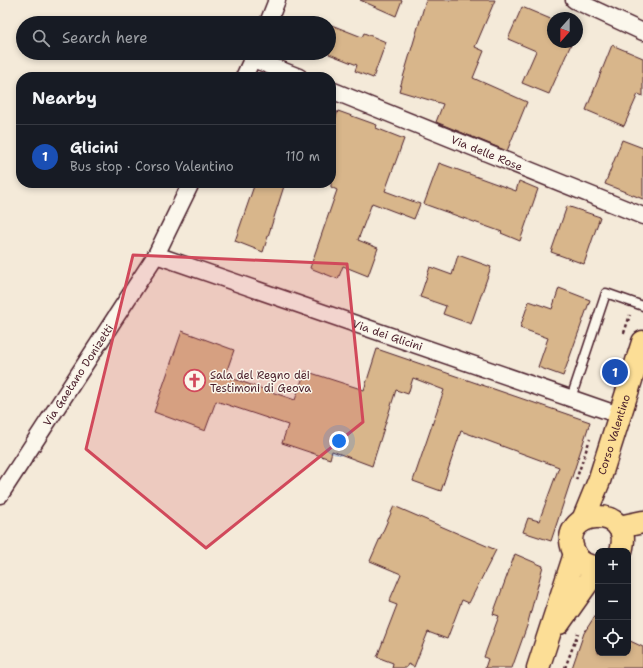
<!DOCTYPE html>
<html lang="en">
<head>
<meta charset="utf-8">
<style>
  body { margin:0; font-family:"Shantell Sans",sans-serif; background:#242831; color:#f1f3f6 }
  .controls { position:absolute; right:12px; bottom:12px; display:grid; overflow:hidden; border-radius:8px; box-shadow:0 2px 6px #0003 }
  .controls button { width:36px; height:36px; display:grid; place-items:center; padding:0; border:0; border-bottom:1px solid #363941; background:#171b24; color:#f1f3f6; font:20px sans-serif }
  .compass { position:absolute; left:547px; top:12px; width:36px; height:36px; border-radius:50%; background:#171b24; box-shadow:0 2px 6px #0003; rotate:201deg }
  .you { position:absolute; left:339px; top:441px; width:14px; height:14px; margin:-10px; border:3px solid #fff; border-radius:50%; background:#1a73e8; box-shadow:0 0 0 6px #1a73e833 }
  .badge { display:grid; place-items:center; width:26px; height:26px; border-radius:50%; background:#8c9099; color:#fff; font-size:13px; font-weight:700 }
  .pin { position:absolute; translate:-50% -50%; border:2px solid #fff; box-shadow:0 1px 4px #0006 }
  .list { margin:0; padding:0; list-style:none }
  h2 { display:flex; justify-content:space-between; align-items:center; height:52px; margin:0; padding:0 16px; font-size:17px }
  h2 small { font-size:13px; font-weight:400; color:#9ea1a6 }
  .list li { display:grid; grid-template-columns:26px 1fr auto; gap:12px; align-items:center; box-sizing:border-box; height:64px; padding:0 16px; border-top:1px solid #363941 }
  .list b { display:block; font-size:15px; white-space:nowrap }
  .list p { margin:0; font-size:13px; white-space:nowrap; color:#9ea1a6 }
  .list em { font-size:13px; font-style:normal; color:#9ea1a6 }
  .icon { flex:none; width:22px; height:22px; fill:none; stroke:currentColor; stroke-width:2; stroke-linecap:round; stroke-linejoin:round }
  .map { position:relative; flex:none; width:643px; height:668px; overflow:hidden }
  .search { position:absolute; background:#171b24; box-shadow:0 2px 6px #0003; left:16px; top:16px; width:320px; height:44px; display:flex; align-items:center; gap:10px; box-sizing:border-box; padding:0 14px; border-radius:22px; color:#9ea1a6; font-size:15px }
  .panel { position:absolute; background:#171b24; box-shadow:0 2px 6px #0003; left:16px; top:72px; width:320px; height:116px; border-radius:16px }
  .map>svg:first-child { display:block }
  .building { fill:#d8b68b; stroke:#4a1f2b }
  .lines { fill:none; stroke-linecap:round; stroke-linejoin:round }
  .lane-casing { stroke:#4a1f2b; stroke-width:11 }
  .street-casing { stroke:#4a1f2b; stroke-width:19 }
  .primary-casing { stroke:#4a1f2b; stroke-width:25 }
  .path { stroke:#4a1f2b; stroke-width:2.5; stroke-dasharray:3 3; stroke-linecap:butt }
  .lane { stroke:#fbf7ec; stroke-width:8 }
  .street { stroke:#fbf7ec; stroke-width:16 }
  .primary { stroke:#fcde96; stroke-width:22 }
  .marked { fill:#d1495b; fill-opacity:0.2; stroke:#d1495b; stroke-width:3; stroke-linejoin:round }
  .labels { text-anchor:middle; stroke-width:3; stroke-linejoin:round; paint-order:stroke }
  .street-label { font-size:11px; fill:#4a1f2b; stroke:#fbf7ec }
  .poi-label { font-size:11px; fill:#4a1f2b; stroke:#fbf7ec; text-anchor:start }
</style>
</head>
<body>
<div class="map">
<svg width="643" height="668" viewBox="0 0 643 668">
  <rect width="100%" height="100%" fill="#f4ead9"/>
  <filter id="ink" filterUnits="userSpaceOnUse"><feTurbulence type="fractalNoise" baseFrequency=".025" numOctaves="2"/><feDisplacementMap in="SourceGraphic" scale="8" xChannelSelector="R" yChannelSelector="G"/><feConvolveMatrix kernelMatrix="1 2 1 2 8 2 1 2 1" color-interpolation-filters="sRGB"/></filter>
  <g filter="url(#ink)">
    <g class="building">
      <path d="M360,0H402L396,16Z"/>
      <path d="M426,0H495L475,47L484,51L473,78L527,102L507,151L436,122L443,104L399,91Z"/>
      <path d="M522,7L553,20V42H572L549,94L522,83L536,51L508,39Z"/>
      <path d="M329,24L362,37L364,33L386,42L373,78L355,71L357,65L329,54Z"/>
      <path d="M612,45L643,58V96L638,94L624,126L586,110Z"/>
      <path d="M338,111L377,125L376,128L404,139L385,191L420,204L414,219L372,203L358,240L378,248L368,276L343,266L338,279L310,268L337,190L331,187V132Z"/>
      <path d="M622,140L643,148V199L605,184Z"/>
      <path d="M439,163L516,191L519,181L538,189L520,241L501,233L502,232L424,204Z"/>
      <path d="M255,183H285L263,252L235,241Z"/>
      <path d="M567,206L600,217L584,264L551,252Z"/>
      <path d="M458,255L491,267L471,324L443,314L446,306L420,297L430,267L452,275Z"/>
      <path d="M559,288L590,300L563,376L538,367L548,338L520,328L529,301L552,309Z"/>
      <path d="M182,331L234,350L225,376L295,400L305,371L364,390L377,349L590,422L551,541L523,532L528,518L539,521L559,467L461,431L441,491L413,481L444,390L413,378L408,394L396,390L372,466L332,451L330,459L282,443L288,425L216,401L205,431L154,412Z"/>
      <path d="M394,506L496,550L469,603L462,600L447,639L428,632L414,667L408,664L406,668H392L393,663L377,657L397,605L389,602L401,574L370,561Z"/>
      <path d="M515,554L543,566L527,626L512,668H485L488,659L484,657L499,616L493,614Z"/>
      <path d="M598,611V653H628V640L643,647V668H572L584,633Z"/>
    </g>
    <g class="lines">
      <defs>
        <path id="lane" d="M571,398L606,293L643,306"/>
        <g id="street">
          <path d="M574,0L643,32"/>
          <path d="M268,23L277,0"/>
          <path d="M253,59L299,77"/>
          <path d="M244,77L255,53"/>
          <path id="s1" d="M331,90L643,216"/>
          <path id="s2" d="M156,255L619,415"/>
          <path id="s3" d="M0,495L156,255L191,183"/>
        </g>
        <g id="primary">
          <path id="s4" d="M583,520L599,481L643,342"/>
          <path d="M619,527L643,522"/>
          <path d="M598,567C587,567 578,562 574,552C555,509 636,502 621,551"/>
          <path d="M559,623L598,568"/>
          <path d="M538,668L575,554"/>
        </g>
      </defs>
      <use href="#lane" class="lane-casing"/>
      <use href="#street" class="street-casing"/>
      <use href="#primary" class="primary-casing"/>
      <g class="path">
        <path d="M624,333L630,315"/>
        <path d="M576,480L590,439"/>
        <path d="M565,668L578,633"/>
      </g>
      <use href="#lane" class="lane"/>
      <use href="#street" class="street"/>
      <use href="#primary" class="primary"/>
    </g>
  </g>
  <path class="marked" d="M133,255L347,264L363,422L206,548L86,449Z"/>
  <defs>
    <symbol id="church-ring" viewBox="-11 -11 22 22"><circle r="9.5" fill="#fbf7ec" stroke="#d1495b" stroke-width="1.5"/><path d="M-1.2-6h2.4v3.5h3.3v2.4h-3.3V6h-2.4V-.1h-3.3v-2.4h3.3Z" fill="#d1495b"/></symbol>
  </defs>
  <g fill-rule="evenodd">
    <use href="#church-ring" x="182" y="368" width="25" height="25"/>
  </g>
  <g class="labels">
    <g class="street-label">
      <text dy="4" stroke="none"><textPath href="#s1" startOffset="168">Via delle Rose</textPath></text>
      <text dy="4" stroke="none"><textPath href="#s2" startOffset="245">Via dei Glicini</textPath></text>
      <text dy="4" stroke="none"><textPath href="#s3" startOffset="143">Via Gaetano Donizetti</textPath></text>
      <text dy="4" stroke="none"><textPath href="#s4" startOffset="91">Corso Valentino</textPath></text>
    </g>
    <g class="poi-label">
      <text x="210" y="379">Sala del Regno dei<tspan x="210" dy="13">Testimoni di Geova</tspan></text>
    </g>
  </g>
</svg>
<div class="controls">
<button>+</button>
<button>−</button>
<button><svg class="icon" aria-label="locate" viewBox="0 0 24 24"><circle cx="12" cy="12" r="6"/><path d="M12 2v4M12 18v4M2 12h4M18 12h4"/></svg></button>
</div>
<svg class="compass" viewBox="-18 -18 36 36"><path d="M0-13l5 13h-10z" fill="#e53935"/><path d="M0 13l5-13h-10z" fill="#9ea1a6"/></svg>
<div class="you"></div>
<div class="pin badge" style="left:615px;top:372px;background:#1a4fb4">1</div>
<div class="search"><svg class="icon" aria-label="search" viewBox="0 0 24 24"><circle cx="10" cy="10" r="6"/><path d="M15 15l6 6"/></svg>Search here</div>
<section class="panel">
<h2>Nearby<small></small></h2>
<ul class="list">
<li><span class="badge" style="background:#1a4fb4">1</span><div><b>Glicini</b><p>Bus stop · Corso Valentino</p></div><em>110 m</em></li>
</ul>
</section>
</div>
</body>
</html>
